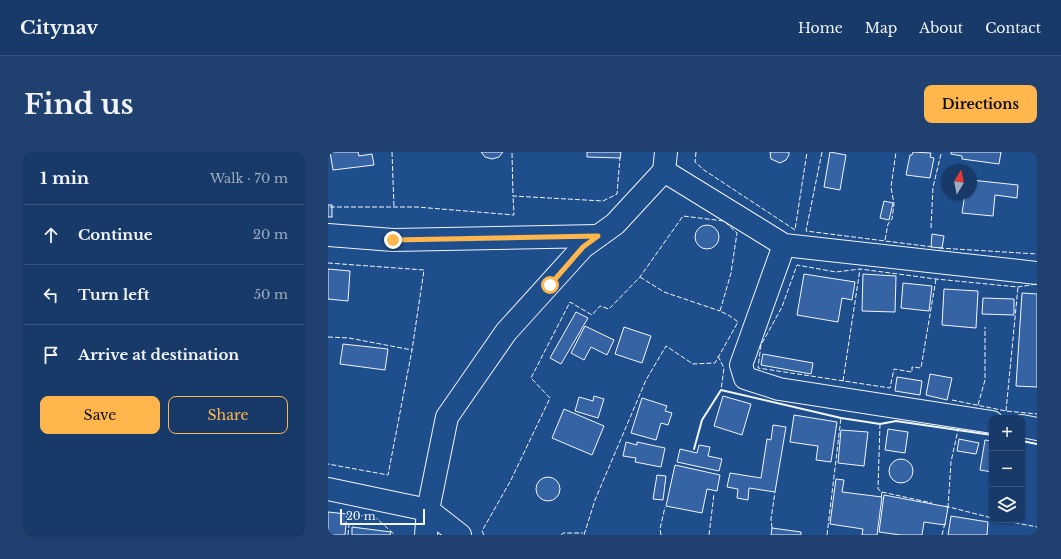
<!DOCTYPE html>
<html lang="en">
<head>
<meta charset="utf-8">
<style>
  body { margin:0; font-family:"Libre Baskerville",serif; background:#20416f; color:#f1f3f6 }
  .controls { position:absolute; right:12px; bottom:12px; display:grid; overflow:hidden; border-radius:8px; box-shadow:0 1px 3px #0004 }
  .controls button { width:36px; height:36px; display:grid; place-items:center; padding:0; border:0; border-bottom:1px solid #36547d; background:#173a69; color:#f1f3f6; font:20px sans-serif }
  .compass { position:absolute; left:613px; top:12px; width:36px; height:36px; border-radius:50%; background:#173a69; box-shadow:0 1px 3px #0004; rotate:10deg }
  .scale { position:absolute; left:12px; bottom:10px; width:85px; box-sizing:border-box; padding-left:4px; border:2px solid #f2f6ff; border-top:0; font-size:11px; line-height:14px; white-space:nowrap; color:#f2f6ff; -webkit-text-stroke:3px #1f4e8c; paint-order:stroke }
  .stop { position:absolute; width:12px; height:12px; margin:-9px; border:3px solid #ffb74d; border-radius:50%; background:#fff }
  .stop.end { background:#ffb74d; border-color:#fff; box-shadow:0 1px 4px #0008 }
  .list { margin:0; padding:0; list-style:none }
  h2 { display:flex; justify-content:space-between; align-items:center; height:52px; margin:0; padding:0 16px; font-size:17px }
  h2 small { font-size:13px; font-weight:400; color:#9eadc0 }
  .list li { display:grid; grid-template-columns:26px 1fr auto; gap:12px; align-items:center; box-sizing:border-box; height:60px; padding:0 16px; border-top:1px solid #36547d }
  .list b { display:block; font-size:15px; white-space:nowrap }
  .list em { font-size:13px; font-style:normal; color:#9eadc0 }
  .actions { display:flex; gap:8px; padding:12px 16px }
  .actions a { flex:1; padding:9px 0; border:1px solid #ffb74d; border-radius:8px; text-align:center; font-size:14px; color:#ffb74d }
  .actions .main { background:#ffb74d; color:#111 }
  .icon { flex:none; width:22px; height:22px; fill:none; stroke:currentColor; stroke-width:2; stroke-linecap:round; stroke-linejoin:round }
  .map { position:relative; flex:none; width:709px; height:383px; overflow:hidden; border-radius:8px }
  header { display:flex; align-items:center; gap:24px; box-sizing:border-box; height:56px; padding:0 20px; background:#173a69; border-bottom:1px solid #36547d }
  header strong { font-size:19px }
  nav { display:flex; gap:22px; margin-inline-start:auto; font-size:14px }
  .intro { display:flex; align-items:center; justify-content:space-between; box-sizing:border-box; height:96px; padding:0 24px }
  h1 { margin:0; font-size:28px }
  .button { padding:10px 18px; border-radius:8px; background:#ffb74d; color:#111; font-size:14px; font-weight:700 }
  main { display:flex; gap:24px; padding:0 24px }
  aside { flex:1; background:#173a69; border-radius:8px; box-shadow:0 1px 3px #0004 }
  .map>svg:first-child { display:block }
  .building { fill:#3563a3; stroke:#f2f6ff }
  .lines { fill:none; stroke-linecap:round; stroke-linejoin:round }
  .minor-casing { stroke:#f2f6ff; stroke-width:24 }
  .minor { stroke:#1f4e8c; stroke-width:22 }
  .fence { stroke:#f2f6ff; stroke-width:1; stroke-dasharray:5 2; stroke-linecap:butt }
  .wall { stroke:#f2f6ff; stroke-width:2 }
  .route { stroke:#ffb74d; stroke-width:5 }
</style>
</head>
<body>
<header>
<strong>Citynav</strong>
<nav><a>Home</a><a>Map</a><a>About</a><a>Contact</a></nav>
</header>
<div class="intro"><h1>Find us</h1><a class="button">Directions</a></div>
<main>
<aside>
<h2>1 min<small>Walk · 70 m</small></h2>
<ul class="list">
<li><svg class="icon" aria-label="ahead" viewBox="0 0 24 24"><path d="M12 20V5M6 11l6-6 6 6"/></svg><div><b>Continue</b></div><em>20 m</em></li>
<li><svg class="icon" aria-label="left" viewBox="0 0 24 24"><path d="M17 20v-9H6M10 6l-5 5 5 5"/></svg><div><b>Turn left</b></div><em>50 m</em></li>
<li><svg class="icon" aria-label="arrive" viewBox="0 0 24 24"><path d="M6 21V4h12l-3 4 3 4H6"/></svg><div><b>Arrive at destination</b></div></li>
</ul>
<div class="actions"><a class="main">Save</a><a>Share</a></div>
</aside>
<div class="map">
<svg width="709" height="383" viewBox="0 0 709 383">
  <rect width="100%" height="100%" fill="#1f4e8c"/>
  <g class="building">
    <path d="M2,0H30L31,4L44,2L46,13L5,18Z"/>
    <path d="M153,0H175L171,5L164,7L157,5Z"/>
    <path d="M259,0H293L292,6L259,5Z"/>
    <path d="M442,0H461V3L458,8L452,11L443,7Z"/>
    <path d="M502,0L518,3L512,38L496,35Z"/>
    <path d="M585,0L603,1L602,5L606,6L602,26L578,23L582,3H584Z"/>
    <path d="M623,0H673L671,12L634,7V4L623,2Z"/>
    <path d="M643,28L690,33L689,46L667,43L665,64L634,61L637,42H643Z"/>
    <path d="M556,49L565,51L561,68L552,66Z"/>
    <rect x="0" y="53" width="4" height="12"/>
    <circle cx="379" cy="85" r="12"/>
    <path d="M604,82L616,84L614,96L603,95Z"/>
    <path d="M0,117L22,119L20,149L0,147Z"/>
    <path d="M476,122L527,130L524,148L514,146L510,170L469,163Z"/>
    <path d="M535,122L568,124L567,160L534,159Z"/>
    <path d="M575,131L604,134L601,159L573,156Z"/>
    <path d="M616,137L650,139L648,176L614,173Z"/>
    <path d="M694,141L709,142V235L688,234Z"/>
    <path d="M655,146L686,147V163L654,162Z"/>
    <path d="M248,160L260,166L233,212L222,206Z"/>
    <path d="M257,174L286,188L279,203L263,195L256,208L243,201Z"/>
    <path d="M296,175L323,184L314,211L287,202Z"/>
    <path d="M15,192L60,197L57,218L12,212Z"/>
    <path d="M435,202L485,211L483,222L433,213Z"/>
    <path d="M602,222L624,226L619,248L598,243Z"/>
    <path d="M569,225L594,229L592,243L567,239Z"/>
    <path d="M266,244L276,247L270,266L247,259L251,245L265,249Z"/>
    <path d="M395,244L423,252L414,283L386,274Z"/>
    <path d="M314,246L339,254L337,259L344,261L340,273L333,271L328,288L303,281Z"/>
    <path d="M236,257L276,274L264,303L224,286Z"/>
    <path d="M466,263L509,270L503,310L488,308L490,294L462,290Z"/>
    <path d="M445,273L458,275L447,340L421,336L420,348L409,346L410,337L399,335L402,321L433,326L439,287L443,288Z"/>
    <path d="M560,277L580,280L577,301L557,298Z"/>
    <path d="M513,278L540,280L536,314L510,311Z"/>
    <path d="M631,287L651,291L648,302L629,299Z"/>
    <path d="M657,288L664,289V320L652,318Z"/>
    <path d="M298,290L309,293V290L337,296L333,315L307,310L308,306L295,304Z"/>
    <path d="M371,293L382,295L380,304L394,307L391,319L349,310L352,297L369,301Z"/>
    <circle cx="573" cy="319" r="12"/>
    <path d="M347,313L392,323L389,339L379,337L374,361L338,354Z"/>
    <path d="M329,323L338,324L335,348L325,347Z"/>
    <circle cx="220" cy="337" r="12"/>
    <path d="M508,327L516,328L514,340L554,345L549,383H534L535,377L502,372Z"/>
    <path d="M556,343L620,355L617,373L596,370L594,383H573L551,380Z"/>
    <path d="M0,360L19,362L17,383H0Z"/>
    <path d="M623,364L660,370L659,383H620Z"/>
    <path d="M24,375L63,380L62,383H24Z"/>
    <path d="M444,376L473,380V383H443Z"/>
  </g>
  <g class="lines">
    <defs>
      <g id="minor">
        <path d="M336,19L456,93L709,121"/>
        <path d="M0,83L65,88L270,84"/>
        <path d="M456,93L413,213L417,226L451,237L664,270"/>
        <path d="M694,274L709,277"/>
        <path d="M0,337L100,358L132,383"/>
        <path d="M98,383L100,358L119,265L178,180L255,95L287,72L336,19L338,0"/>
      </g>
    </defs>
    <use href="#minor" class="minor-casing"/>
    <use href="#minor" class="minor"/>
    <g class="fence">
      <path d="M64,0L66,55"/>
      <path d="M368,0L367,10L376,18L467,78L479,0"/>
      <path d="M494,0L478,79L605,95"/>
      <path d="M184,1L185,44L275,49L289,42L292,5"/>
      <path d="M2,55H89L186,63L185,44"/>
      <path d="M603,76L605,35L613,2"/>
      <path d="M557,88L560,72L564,67L566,52L563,35L568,0"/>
      <path d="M611,96L709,102"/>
      <path d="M0,111L96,118L84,198L60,323L0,312"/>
      <path d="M312,125L336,140L392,159"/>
      <path d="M608,127L593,216L584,215V220L566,217L562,236L430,216L433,193L454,155L469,113L508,120L532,117L608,127L690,135L709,132"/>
      <path d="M0,185L21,186L84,198"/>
      <path d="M390,204L396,216L393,238"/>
      <path d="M515,229L532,117"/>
      <path d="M624,248L678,259L709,262"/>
      <path d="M650,253L657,228V175"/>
      <path d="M678,259L690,135"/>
      <path d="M552,272L550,337L554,340L553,347"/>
      <path d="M554,340L604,351"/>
      <path d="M617,354L664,366"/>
      <path d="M620,356L623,310L630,278"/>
      <path d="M18,362L47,365L67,383"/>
      <path d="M673,368L709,375"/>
      <path d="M444,376L443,367L447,340"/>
      <path d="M20,383L22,362"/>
      <path d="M156,383L154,379L183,328L222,246L203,226L242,150L264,163L272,154L281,157L312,125L355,64L396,69L409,81L403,121L392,159L402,164L410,170L387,211L365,212L338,194L318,228L267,348L256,383"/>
      <path d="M233,383L235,381H255"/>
      <path d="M333,383L332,377L337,355"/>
      <path d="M381,383L386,342"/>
      <path d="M499,383L513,266"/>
      <path d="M614,383L617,371"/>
    </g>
    <g class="wall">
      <path d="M694,289L709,292"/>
      <path d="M366,297L374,268L393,238L513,266L552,272L568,269L664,283"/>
    </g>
  </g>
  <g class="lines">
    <path class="route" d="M65,88L270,84L255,95L222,133"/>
  </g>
</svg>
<div class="controls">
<button>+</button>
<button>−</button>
<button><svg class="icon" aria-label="layers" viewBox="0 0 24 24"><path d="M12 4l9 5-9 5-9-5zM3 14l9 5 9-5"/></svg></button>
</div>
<svg class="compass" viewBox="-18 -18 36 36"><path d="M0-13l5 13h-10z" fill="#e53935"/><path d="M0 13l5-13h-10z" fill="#9eadc0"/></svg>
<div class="scale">20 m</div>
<div class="stop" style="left:222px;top:133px"></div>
<div class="stop end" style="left:65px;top:88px"></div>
</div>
</main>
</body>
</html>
